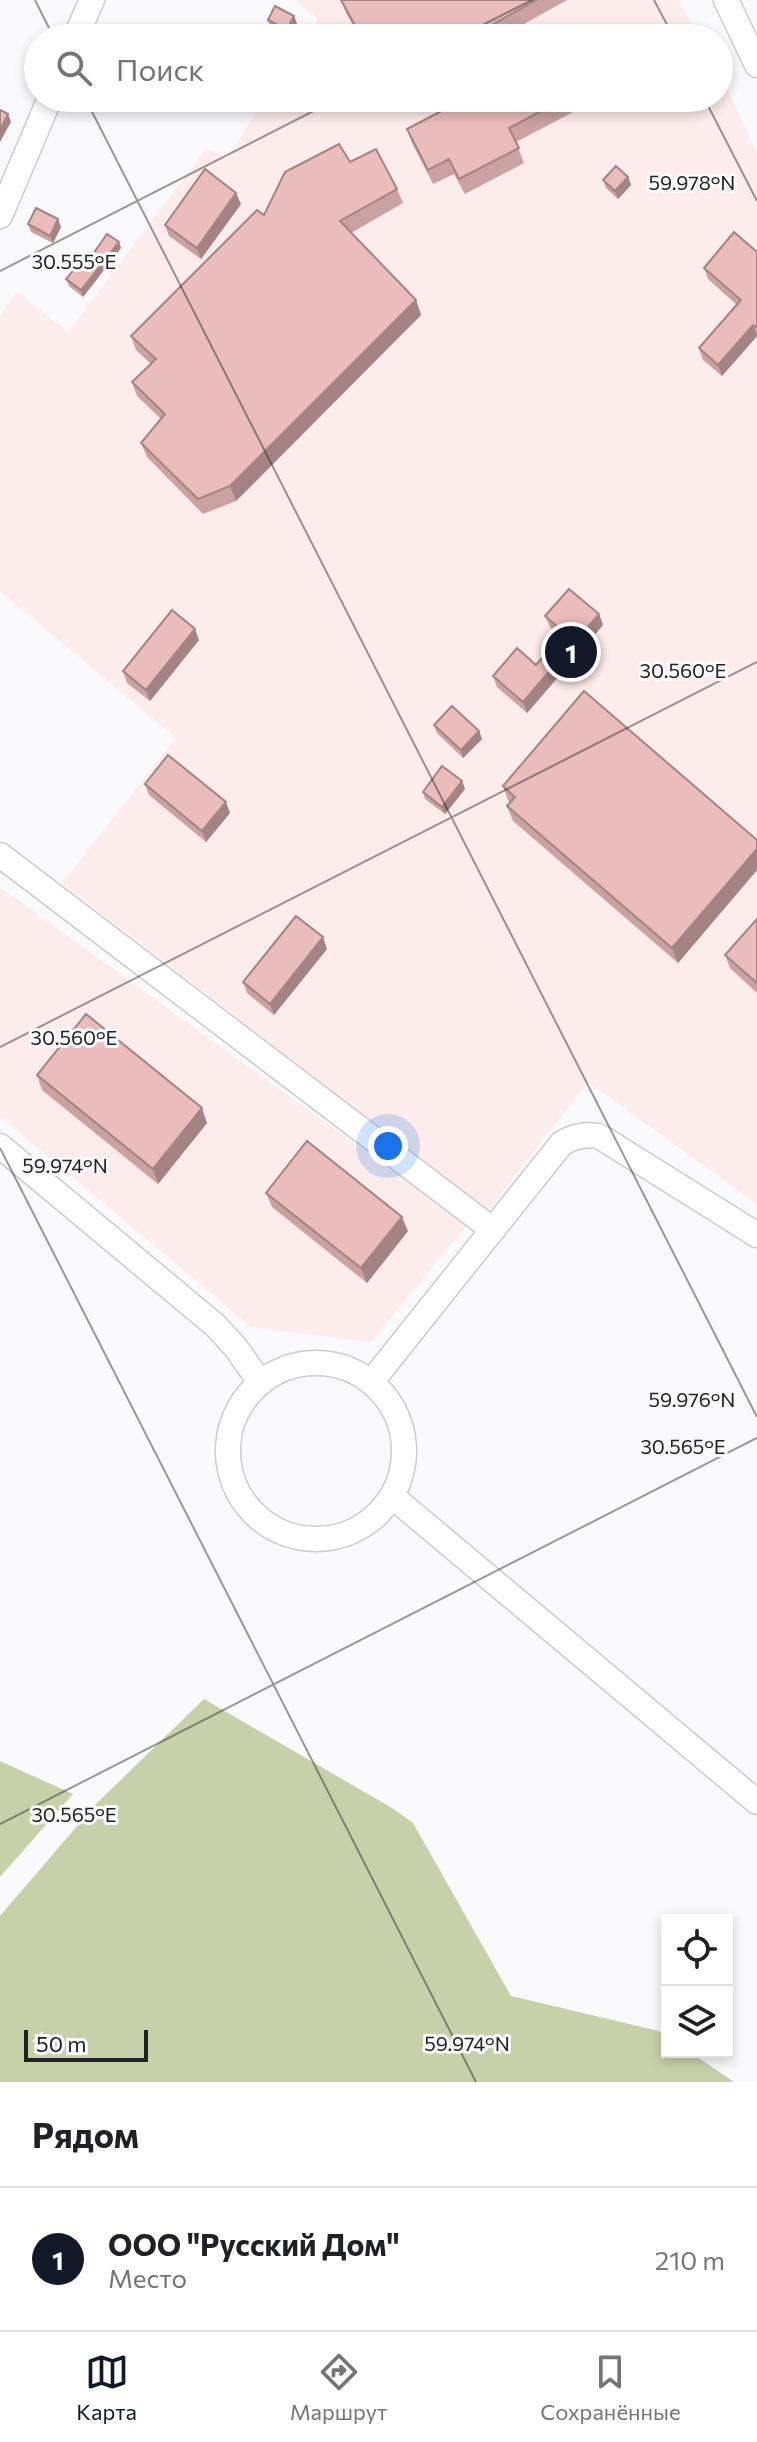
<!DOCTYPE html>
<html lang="ru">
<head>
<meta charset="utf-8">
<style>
  body { margin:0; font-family:Commissioner,sans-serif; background:#f6f6f6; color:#202124 }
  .controls { position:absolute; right:24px; bottom:24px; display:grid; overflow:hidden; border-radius:0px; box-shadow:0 4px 12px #0003 }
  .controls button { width:72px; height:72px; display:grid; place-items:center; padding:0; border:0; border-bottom:2px solid #e0e0e0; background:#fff; color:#202124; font:40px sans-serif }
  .scale { position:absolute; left:24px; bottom:20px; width:124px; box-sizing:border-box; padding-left:8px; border:4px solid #222223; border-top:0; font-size:22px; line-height:28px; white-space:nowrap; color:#222223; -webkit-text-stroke:6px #fafafd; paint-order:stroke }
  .you { position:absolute; left:388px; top:1146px; width:28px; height:28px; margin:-20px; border:6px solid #fff; border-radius:50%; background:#1a73e8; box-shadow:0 0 0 12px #1a73e833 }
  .badge { display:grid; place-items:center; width:52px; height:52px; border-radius:50%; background:#111827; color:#fff; font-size:26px; font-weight:700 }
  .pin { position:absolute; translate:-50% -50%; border:4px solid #fff; box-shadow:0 2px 8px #0006 }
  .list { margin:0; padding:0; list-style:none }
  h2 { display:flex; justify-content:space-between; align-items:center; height:104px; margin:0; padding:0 32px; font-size:34px }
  h2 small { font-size:26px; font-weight:400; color:#757577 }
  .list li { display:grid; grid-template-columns:52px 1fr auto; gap:24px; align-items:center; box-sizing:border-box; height:144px; padding:0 32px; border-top:2px solid #e0e0e0 }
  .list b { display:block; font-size:30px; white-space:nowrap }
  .list p { margin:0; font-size:26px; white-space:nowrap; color:#757577 }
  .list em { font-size:26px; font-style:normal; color:#757577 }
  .icon { flex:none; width:44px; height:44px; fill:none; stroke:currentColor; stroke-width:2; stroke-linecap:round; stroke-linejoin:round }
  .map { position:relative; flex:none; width:757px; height:2082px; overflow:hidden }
  .search { position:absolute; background:#fff; box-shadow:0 4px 12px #0003; left:24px; right:24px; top:24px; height:88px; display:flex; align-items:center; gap:20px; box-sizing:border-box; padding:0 28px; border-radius:44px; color:#757577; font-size:30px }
  .sheet { height:248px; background:#fff }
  nav { display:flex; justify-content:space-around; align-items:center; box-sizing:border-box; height:112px; border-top:2px solid #e0e0e0; background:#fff; font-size:22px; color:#757577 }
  nav a { display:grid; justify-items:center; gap:4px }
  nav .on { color:#111827 }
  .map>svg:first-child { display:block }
  .industrial { fill:#fdecec }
  .forest { fill:#c8d0a9 }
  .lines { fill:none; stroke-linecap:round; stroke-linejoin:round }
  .minor-casing { stroke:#ccccce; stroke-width:27 }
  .minor { stroke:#fff; stroke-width:24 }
  .wall { fill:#c9a2a1 }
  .shaded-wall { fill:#a48483 }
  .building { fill:#eabcbb; stroke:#a48483; stroke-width:2 }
  .ticks { fill:none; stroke:#222223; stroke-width:2; stroke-opacity:0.45 }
  .ticks-label { font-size:20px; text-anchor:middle; fill:#222223; stroke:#fafafd; stroke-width:6; stroke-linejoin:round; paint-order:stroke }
</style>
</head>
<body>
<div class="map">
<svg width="757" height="2082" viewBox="0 0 757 2082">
  <rect width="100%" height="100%" fill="#fafafd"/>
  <g class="industrial">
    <path d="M295,0H678L700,38H306L318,19Z"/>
    <path d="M719,70L757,154V1204L588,1082L488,1210L62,883L176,738L0,591V316L17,292L68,332L206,149L227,158L266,98H719Z"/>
    <path d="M0,887L467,1225L371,1342L251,1327L0,1116Z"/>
  </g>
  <g class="forest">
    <path d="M204,1699L392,1808L413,1823L511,1996L659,2031L667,2036V2052H690L734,2082H0V1916L96,1804Z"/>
    <path d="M0,1761L73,1794L0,1877Z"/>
  </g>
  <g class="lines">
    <defs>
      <g id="minor">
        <path d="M726,0L757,65"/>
        <path d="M75,38L92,0"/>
        <path d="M0,216L50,98"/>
        <path d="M0,855L493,1230"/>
        <path d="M0,1146L216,1326L236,1348L260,1382"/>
        <circle cx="316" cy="1451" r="88"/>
        <path d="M372,1381L562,1143C575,1136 585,1134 599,1136L757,1235"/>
        <path d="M393,1497L757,1802"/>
      </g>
    </defs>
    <use href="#minor" class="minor-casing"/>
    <use href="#minor" class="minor"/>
  </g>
  <g class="wall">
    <path d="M341,0H567L499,38H360L346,13Z"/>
    <path d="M294,16L297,24L290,37L270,28L268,20Z"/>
    <path d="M466,98H600L516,142L524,163L465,194L454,174L433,184L412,143L407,129Z"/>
    <path d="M350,162L397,189L403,203L351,233L416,300L421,315L236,501L203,514L147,457L141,443L161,419L137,396L132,382L151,364L136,350L131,336L264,215Z"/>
    <path d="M628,177L631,185L618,199L606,188L603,180Z"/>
    <path d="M241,204L201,259L169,236L165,225Z"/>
    <path d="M58,219L61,227L53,243L31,232L28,224Z"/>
    <path d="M121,248L83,297L69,286L66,279L86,264Z"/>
    <path d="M757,252V336L722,376L703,360L699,348L737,305L708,279L704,268Z"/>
    <path d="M599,614L603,625L527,713L497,687L493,676L536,665L561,637L550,627L545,616Z"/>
    <path d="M199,640L150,701L127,683L123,671Z"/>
    <path d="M434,725L479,731L482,739L463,758L437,733Z"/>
    <path d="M462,781L465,789L445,814L425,799L423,792Z"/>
    <path d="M145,784L230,813L206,842L149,795Z"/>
    <path d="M503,786L757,840V870L678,963L513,821L507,806L510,803L508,800Z"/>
    <path d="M757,919V993L730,968L725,955Z"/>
    <path d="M327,949L274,1015L247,993L243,982Z"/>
    <path d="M37,1075L207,1123L158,1184L42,1090Z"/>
    <path d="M266,1193L408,1231L367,1283L272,1207Z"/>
  </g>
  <g class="shaded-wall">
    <path d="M294,16L297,24L290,37L287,30Z"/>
    <path d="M8,114L11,122L0,142V130Z"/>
    <path d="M628,177L631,185L618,199L615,191Z"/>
    <path d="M236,193L241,204L201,259L197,248Z"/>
    <path d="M58,219L61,227L53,243L50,236Z"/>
    <path d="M119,242L121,248L83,297L81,290Z"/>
    <path d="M416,300L421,315L236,501L230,486Z"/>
    <path d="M753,325L757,336L722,376L718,365Z"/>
    <path d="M599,614L603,625L527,713L523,702Z"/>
    <path d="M195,629L199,640L150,701L146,690Z"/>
    <path d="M479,731L482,739L463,758L461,750Z"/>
    <path d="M462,781L465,789L445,814L442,807Z"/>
    <path d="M226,802L230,813L206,842L202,831Z"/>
    <path d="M757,849V870L678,963L672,948Z"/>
    <path d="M323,937L327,949L274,1015L270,1004Z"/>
    <path d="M202,1108L207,1123L158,1184L153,1169Z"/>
    <path d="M402,1217L408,1231L367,1283L361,1268Z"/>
  </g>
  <g class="building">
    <path d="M341,0H536L468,38H362Z"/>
    <path d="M275,6L294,16L287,30L268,20Z"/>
    <path d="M466,98H566L509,128L519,148L459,179L449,159L428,170L407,129Z"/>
    <path d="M0,110L8,114L0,130Z"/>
    <path d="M339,144L350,162L376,149L397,189L340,221L416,300L230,486L198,499L141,443L165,414L132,382L156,359L131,336L257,210L264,215L285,172Z"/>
    <path d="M616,166L628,177L615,191L603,180Z"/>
    <path d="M205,169L236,193L197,248L165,225Z"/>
    <path d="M36,208L58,219L50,236L28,224Z"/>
    <path d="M734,232L757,252V328L753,325L718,365L699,348L741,300L704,268Z"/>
    <path d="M107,234L119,242L81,290L66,279L82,260L86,264Z"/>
    <path d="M569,589L599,614L523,702L493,676L517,648L536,665L564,632L545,616Z"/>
    <path d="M172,610L195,629L146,690L123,671Z"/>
    <path d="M584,691L757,840V849L672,948L507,806L515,797L503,786Z"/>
    <path d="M452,706L479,731L461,750L434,725Z"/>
    <path d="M168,755L226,802L202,831L145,784Z"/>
    <path d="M442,766L462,781L442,807L423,792Z"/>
    <path d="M296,916L323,937L270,1004L243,982Z"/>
    <path d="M757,919V983L725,955Z"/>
    <path d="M86,1014L202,1108L153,1169L37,1075Z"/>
    <path d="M307,1141L402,1217L361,1268L266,1193Z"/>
  </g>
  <path class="ticks" d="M35,0L54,38M654,0L674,38M457,38L532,0M85,98L757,1417M704,98L757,201M0,271L339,98M0,1047L757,662M0,1148L476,2082M0,1824L757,1438"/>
  <g class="ticks-label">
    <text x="692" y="190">59.978°N</text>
    <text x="74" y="269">30.555°E</text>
    <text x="683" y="678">30.560°E</text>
    <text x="74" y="1045">30.560°E</text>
    <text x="65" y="1173">59.974°N</text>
    <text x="692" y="1407">59.976°N</text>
    <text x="683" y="1454">30.565°E</text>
    <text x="74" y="1822">30.565°E</text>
    <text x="467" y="2051">59.974°N</text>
  </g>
</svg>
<div class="controls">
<button><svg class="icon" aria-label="locate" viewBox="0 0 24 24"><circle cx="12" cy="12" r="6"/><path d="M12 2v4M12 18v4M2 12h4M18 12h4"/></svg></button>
<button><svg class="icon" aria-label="layers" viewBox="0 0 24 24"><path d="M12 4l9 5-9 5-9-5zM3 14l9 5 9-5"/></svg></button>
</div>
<div class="scale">50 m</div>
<div class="you"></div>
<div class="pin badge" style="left:571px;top:652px">1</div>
<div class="search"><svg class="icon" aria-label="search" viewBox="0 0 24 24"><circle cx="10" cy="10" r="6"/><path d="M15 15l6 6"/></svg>Поиск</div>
</div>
<section class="sheet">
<h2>Рядом<small></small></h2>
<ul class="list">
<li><span class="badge">1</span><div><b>ООО &quot;Русский Дом&quot;</b><p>Место</p></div><em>210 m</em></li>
</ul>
</section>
<nav>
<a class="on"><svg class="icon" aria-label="map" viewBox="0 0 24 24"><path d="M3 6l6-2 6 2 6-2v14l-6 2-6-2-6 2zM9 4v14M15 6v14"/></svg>Карта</a>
<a><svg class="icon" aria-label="directions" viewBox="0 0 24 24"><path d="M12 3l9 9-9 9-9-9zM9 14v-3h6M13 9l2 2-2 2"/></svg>Маршрут</a>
<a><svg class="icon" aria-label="saved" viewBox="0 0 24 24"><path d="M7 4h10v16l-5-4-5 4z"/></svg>Сохранённые</a>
</nav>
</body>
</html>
